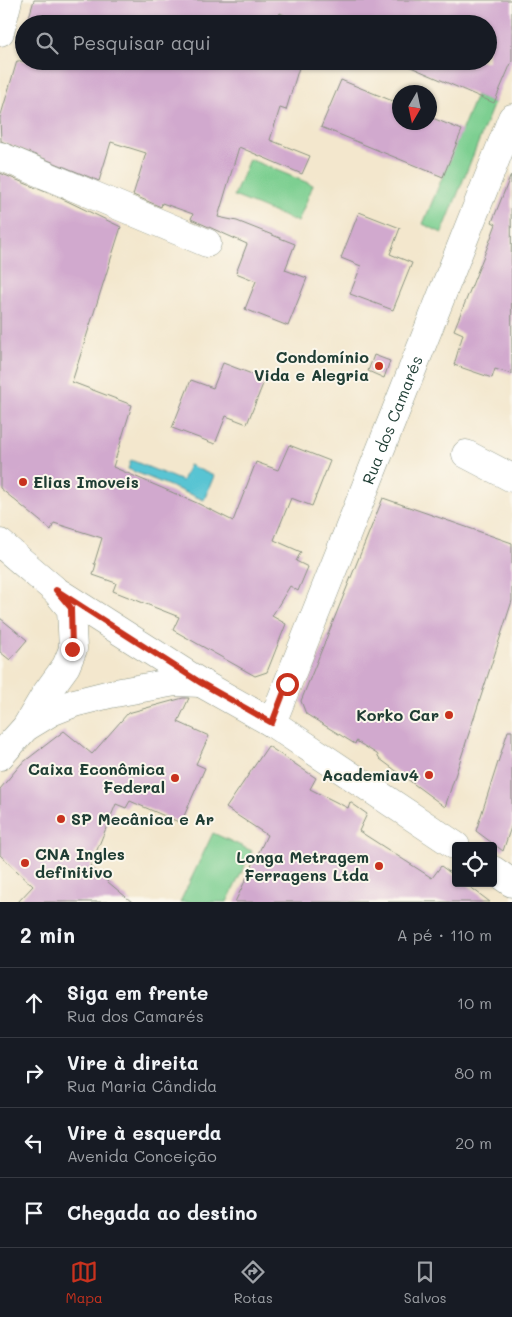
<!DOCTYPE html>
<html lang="pt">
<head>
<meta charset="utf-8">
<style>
  body { margin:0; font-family:Mali,sans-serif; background:#242831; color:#f1f3f6 }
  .controls { position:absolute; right:15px; bottom:15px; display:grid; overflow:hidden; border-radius:5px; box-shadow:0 1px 4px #0004 }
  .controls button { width:45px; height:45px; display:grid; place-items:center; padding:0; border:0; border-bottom:1px solid #363941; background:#171b24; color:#f1f3f6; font:25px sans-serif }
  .compass { position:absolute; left:392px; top:85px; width:45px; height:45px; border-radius:50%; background:#171b24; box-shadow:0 1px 4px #0004; rotate:189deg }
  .stop { position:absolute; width:15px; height:15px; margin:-11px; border:4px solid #c8321e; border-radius:50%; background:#fff }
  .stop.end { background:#c8321e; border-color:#fff; box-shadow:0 1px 5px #0008 }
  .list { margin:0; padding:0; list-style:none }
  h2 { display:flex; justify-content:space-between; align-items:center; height:65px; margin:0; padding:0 20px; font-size:21px }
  h2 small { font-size:16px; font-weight:400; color:#9ea1a6 }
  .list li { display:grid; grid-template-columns:32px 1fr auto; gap:15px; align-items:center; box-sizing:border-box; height:70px; padding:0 20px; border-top:1px solid #363941 }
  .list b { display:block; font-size:19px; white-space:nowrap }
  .list p { margin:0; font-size:16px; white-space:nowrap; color:#9ea1a6 }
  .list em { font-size:16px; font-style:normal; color:#9ea1a6 }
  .icon { flex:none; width:28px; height:28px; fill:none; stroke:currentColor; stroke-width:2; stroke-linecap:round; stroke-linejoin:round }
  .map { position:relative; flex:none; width:512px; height:902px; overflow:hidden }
  .search { position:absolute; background:#171b24; box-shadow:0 1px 4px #0004; left:15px; right:15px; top:15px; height:55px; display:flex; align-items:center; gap:12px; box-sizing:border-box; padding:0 18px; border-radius:28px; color:#9ea1a6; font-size:19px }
  .sheet { height:345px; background:#171b24 }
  nav { display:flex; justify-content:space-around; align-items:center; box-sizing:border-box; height:70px; border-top:1px solid #363941; background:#171b24; font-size:14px; color:#9ea1a6 }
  nav a { display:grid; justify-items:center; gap:2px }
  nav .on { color:#c8321e }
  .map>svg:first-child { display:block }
  .green { fill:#7dcf91; stroke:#4e8662 }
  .water { fill:#59c4d3; stroke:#3c8084 }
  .building { fill:#d1a9ce }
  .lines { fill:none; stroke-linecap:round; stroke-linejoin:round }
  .minor-casing { stroke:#899280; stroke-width:29 }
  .major-casing { stroke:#899280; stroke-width:29 }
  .minor { stroke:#fff; stroke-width:28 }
  .major { stroke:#fff; stroke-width:28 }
  .route { stroke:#c8321e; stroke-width:6 }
  .poi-dot { fill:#c8321e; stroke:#fbf7ec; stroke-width:2 }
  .labels { text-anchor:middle; stroke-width:4; stroke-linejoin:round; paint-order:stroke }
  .poi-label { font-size:16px; font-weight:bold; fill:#1f3d34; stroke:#fbf7ec; text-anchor:end }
  .street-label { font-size:16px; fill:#1f3d34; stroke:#fbf7ec }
</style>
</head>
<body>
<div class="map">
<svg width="512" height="902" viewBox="0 0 512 902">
  <rect width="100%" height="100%" fill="#fbf7ec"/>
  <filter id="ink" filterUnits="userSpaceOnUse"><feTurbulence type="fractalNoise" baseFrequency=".02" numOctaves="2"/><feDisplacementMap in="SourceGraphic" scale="10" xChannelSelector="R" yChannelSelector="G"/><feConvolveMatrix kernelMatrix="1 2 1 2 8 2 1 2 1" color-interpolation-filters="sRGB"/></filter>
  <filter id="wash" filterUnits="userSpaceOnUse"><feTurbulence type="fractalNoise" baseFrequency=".0096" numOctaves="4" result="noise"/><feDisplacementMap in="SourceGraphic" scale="20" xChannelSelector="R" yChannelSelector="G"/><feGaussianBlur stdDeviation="1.12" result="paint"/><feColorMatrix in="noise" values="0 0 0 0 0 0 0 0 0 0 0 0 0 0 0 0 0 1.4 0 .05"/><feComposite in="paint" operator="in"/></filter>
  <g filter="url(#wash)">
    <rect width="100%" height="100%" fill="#f3e7cd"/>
    <g class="green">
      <path d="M476,95L494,103L442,233L423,224Z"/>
      <path d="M249,159L313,185L298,222L234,196Z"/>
      <path d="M213,833L252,851L227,902H180Z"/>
    </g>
    <path class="water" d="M131,460L182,481L189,465L214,476L204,500L128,469Z"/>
    <g id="blocks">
      <g class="building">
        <path d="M34,0H512V61L494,103L397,61H488V24H303L280,13L277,24H27Z"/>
        <path d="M17,61H301L286,110L280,108L270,140L310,156L302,174L239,147L218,217L237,221L295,244L285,270L307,278L288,326L245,309L256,281L236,273L247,244L191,219L193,214L162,203L161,207L133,195L146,153L111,142L99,181L1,141L0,118Z"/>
        <path d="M341,80L400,104V122H430V117L462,130L443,177L321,127Z"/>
        <path d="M0,173L65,200L121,227L72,382L132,405L113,467L197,503L233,521L256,462L278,470L289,445L330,461L312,506L291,498L274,540L301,552L296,561L308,567L298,591L290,586L272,616L286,624L267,672L255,676L173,630L179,617L113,591L116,583L93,575L96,564H94L102,538L54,523L51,530L0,488Z"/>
        <path d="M511,175L512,374L495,369L492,378L454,365L463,334L454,330L489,243L496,224L492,222Z"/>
        <path d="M359,212L400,228L390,254L412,263L393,310L350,294L361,266L341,258Z"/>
        <path d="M374,355L390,361L384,378L368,371Z"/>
        <path d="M223,363L265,379L247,424L226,416L215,444L172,428L191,380L213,388Z"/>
        <path d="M383,498L512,543V601L445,807L380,759L377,754L356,741L355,744L306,714L301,701Z"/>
        <path d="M0,618L27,640L10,660L0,652Z"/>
        <path d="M183,698H189L178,722L209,736L196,764L205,768L181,823L130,801L126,808L116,804L90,867L132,902H18L33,886L0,855V789L21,764L64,731L92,754L128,713Z"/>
        <path d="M508,731H512V824L503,851L476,831Z"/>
        <path d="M268,746L316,778L310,789L348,808L350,802L367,814L359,831L432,878L441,866L456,877V883H465L490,902H235L267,835L226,808Z"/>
      </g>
    </g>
  </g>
  <g filter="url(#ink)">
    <use href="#blocks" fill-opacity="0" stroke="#899280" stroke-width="1"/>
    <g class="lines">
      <defs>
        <g id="minor">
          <path d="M0,156L207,243"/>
          <path d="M466,454L512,478"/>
          <path id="s1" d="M272,723L512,118"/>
        </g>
        <g id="major">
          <path d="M0,32L8,0"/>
          <path d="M0,543L55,590L201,683L272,723L456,846"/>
          <path d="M28,726L51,712L74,703L110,694L175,682L201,683"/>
          <path d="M0,756L26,727L45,695L66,666L73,649L71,609L56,591"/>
          <path d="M493,870L512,883"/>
        </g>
      </defs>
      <use href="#minor" class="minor-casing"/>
      <use href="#major" class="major-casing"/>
      <use href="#minor" class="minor"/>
      <use href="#major" class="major"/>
    </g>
  </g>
  <g class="lines" filter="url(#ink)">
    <path class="route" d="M72,649L71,608L56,590L201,683L272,723L287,684"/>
  </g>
  <g class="poi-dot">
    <circle cx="379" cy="366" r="5"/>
    <circle cx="23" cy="482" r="5"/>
    <circle cx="449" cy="715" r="5"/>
    <circle cx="429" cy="775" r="5"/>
    <circle cx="175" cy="778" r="5"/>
    <circle cx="61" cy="819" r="5"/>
    <circle cx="25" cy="863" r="5"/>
    <circle cx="379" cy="866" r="5"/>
  </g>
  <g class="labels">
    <g class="poi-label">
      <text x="369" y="363">Condomínio<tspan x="369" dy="18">Vida e Alegria</tspan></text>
      <text x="33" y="488" text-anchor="start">Elias Imoveis</text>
      <text x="439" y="721">Korko Car</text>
      <text x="165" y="775">Caixa Econômica<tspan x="165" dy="18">Federal</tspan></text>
      <text x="419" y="781">Academiav4</text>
      <text x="71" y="825" text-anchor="start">SP Mecânica e Ar</text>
      <text x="35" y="860" text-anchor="start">CNA Ingles<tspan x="35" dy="18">definitivo</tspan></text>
      <text x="369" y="863">Longa Metragem<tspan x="369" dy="18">Ferragens Ltda</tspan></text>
    </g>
    <g class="street-label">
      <text dy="6" stroke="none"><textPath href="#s1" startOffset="326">Rua dos Camarés</textPath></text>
    </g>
  </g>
</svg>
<div class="controls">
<button><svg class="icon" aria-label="locate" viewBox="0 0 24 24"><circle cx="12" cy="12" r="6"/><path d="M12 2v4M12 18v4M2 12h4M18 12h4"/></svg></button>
</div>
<svg class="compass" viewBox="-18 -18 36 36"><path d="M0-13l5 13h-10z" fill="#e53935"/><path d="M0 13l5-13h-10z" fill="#9ea1a6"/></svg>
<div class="stop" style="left:287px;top:684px"></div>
<div class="stop end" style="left:72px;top:649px"></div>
<div class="search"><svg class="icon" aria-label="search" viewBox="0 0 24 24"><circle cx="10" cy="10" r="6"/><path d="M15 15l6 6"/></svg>Pesquisar aqui</div>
</div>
<section class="sheet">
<h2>2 min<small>A pé · 110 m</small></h2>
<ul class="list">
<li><svg class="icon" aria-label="ahead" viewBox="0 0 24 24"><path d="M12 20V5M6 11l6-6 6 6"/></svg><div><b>Siga em frente</b><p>Rua dos Camarés</p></div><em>10 m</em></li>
<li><svg class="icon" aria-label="right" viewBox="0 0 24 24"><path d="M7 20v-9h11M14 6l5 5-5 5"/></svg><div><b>Vire à direita</b><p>Rua Maria Cândida</p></div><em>80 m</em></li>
<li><svg class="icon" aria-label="left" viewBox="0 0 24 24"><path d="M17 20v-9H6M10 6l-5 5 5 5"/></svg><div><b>Vire à esquerda</b><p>Avenida Conceição</p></div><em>20 m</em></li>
<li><svg class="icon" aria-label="arrive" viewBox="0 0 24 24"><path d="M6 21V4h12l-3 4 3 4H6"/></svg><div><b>Chegada ao destino</b></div></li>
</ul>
</section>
<nav>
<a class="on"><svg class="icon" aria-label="map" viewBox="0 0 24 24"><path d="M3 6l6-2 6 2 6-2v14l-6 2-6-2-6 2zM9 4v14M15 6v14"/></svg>Mapa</a>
<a><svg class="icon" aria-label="directions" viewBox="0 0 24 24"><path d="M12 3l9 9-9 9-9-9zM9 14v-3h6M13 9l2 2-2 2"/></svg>Rotas</a>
<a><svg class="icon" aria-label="saved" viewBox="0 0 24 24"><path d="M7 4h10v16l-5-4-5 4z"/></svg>Salvos</a>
</nav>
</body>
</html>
